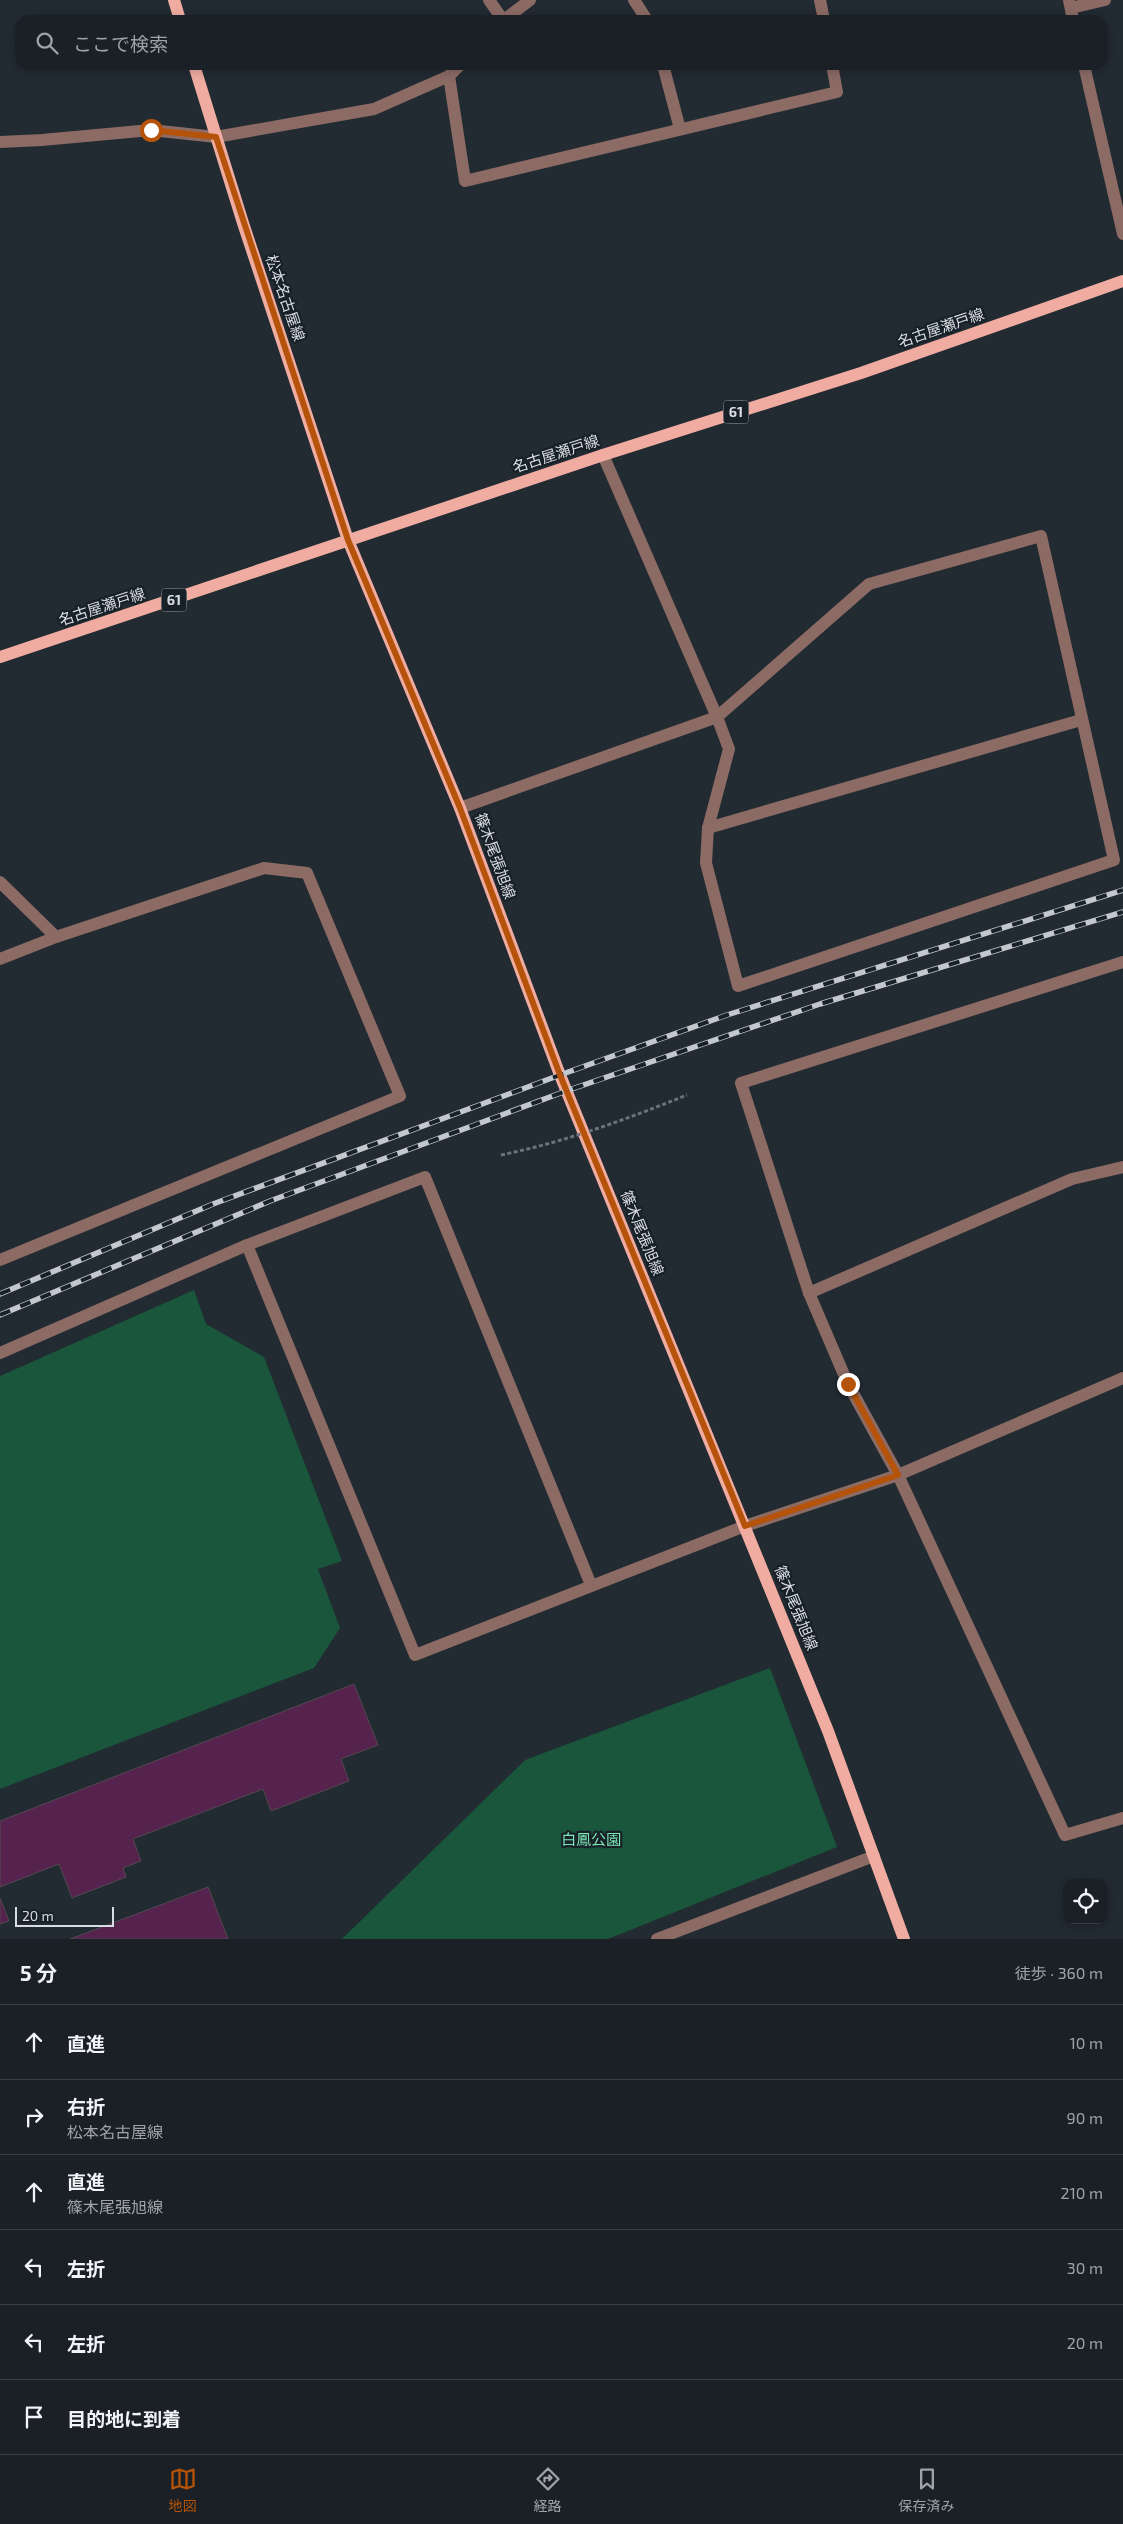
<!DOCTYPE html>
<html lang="ja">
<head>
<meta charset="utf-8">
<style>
  body { margin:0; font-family:"Exo 2","Noto Sans JP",sans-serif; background:#272d32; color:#f1f3f6 }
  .controls { position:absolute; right:15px; bottom:15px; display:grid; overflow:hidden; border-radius:10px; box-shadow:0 2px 12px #0003 }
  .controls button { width:45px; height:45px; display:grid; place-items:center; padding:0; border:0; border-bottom:1px solid #383e43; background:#1a2026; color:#f1f3f6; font:25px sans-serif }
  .scale { position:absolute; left:15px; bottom:12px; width:99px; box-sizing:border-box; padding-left:5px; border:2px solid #d7dde2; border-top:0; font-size:14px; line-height:18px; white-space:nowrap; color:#d7dde2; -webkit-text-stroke:4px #182028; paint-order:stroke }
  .stop { position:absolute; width:15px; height:15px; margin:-11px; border:4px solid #b45309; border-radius:50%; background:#fff }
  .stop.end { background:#b45309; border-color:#fff; box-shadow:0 1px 5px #0008 }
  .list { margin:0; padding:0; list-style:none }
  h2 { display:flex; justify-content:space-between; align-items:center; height:65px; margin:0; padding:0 20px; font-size:21px }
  h2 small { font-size:16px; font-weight:400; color:#9fa3a7 }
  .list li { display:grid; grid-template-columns:32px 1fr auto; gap:15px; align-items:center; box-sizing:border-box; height:75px; padding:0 20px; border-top:1px solid #383e43 }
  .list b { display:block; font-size:19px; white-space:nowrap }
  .list p { margin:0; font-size:16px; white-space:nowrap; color:#9fa3a7 }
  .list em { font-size:16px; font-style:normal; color:#9fa3a7 }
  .icon { flex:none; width:28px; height:28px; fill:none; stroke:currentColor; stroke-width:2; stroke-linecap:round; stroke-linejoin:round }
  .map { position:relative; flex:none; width:1123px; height:1939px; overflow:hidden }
  .search { position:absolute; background:#1a2026; box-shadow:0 2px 12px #0003; left:15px; right:15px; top:15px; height:55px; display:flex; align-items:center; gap:12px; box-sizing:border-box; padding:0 18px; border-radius:15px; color:#9fa3a7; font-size:19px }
  .sheet { height:515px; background:#1a2026 }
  nav { display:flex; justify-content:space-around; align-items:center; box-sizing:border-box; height:70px; border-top:1px solid #383e43; background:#1a2026; font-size:14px; color:#9fa3a7 }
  nav a { display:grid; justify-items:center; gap:2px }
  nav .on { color:#b45309 }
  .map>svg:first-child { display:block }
  .green { fill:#19563c }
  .building { fill:#56224e; stroke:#534951 }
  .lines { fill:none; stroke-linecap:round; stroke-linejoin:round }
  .minor { stroke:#8c6b65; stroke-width:12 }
  .major { stroke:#f1aca1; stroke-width:12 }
  .rail-casing { stroke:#c2c8cd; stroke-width:5.5 }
  .rail { stroke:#182028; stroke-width:4; stroke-dasharray:11; stroke-linecap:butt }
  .path-bridge { stroke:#6b7379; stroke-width:3; stroke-dasharray:4 2.5; stroke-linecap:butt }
  .route { stroke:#b45309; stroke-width:6 }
  .labels { text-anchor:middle; stroke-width:4.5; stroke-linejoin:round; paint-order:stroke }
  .shield { fill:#182028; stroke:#9ea4aa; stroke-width:1 }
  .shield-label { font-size:14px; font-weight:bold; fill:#d7dde2 }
  .street-label { font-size:15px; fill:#d7dde2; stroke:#182028 }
  .park-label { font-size:15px; fill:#7ceab5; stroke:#182028 }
</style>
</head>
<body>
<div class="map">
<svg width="1123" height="1939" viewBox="0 0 1123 1939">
  <rect width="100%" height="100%" fill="#222a32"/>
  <g class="green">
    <path d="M194,1290L206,1324L264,1357L342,1561L318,1569L340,1628L314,1668L0,1789V1376Z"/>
    <path d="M770,1668L837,1847L608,1939H342L525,1760Z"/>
  </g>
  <g class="building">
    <path d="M354,1684L378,1745L341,1759L349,1781L271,1811L263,1789L133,1839L141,1861L123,1868L126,1877L72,1898L59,1864L0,1887V1821Z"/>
    <path d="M208,1887L228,1939H70Z"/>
    <path d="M0,1898L9,1921L0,1924Z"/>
  </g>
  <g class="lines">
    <g class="minor">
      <path d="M489,0L503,20"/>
      <path d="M634,0L647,20"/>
      <path d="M820,0L824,20"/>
      <path d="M1069,0L1073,20"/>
      <path d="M1071,8L1105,0"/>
      <path d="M504,20L530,0"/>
      <path d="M663,65L680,129"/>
      <path d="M1084,65L1123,234"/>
      <path d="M449,76L465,181L837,92L832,65"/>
      <path d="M0,142L42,140L151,130L216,137L374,109L449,76L460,65"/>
      <path d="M460,808L717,717L869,584L1041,536L1114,860L738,986L706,863L708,828L729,749L717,717L603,455"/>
      <path d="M708,828L1081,720"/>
      <path d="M0,882L56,937"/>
      <path d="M0,959L56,937L264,868L307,873L400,1096L0,1260"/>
      <path d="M1123,962L741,1083L809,1293L848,1384L898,1475L1065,1835L1123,1818"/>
      <path d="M247,1245L415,1655L745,1526L898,1475L1123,1378"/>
      <path d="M809,1293L1072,1179L1123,1167"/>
      <path d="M0,1353L247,1245L425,1177L591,1585"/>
      <path d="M657,1939L874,1856"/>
    </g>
    <g class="major">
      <path d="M174,0L180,20"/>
      <path d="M194,65L243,223L348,540L460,808L560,1075L828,1731L904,1939"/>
      <path d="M0,657L603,455L861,373L1123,281"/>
    </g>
    <defs>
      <g id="rail">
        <path d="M0,1294L213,1204L560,1075L727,1015L1123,890"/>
        <path d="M0,1315L270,1201L566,1091L820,1004L1123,912"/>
      </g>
    </defs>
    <use href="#rail" class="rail-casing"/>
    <use href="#rail" class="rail"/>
    <path class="path-bridge" d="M501,1155C565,1142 627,1119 687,1095"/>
  </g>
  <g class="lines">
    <path class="route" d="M151,130L216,137L348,540L460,808L560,1075L745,1526L898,1475L848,1384"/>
  </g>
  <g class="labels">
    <g class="shield">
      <rect x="723.5" y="400.5" width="25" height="23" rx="4"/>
      <rect x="161.5" y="588.5" width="25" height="23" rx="4"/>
    </g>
    <g class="shield-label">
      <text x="736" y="417">61</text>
      <text x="174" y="605">61</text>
    </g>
    <g class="street-label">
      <text transform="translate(285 298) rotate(71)" y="5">松本名古屋線</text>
      <text transform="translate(941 328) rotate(-19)" y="5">名古屋瀬戸線</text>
      <text transform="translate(556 454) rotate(-18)" y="5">名古屋瀬戸線</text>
      <text transform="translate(102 607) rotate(-18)" y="5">名古屋瀬戸線</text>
      <text transform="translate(495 856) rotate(70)" y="5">篠木尾張旭線</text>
      <text transform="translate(642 1233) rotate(68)" y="5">篠木尾張旭線</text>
      <text transform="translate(796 1608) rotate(68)" y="5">篠木尾張旭線</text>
    </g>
    <g class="park-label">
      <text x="591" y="1845">白鳳公園</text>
    </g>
  </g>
</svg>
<div class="controls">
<button><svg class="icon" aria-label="locate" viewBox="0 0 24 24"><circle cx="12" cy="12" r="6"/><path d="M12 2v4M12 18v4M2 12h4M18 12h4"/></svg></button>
</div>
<div class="scale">20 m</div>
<div class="stop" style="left:151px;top:130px"></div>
<div class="stop end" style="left:848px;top:1384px"></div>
<div class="search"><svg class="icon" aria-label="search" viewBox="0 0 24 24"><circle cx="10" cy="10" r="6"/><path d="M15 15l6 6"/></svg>ここで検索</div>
</div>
<section class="sheet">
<h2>5 分<small>徒歩 · 360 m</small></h2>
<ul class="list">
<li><svg class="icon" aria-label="ahead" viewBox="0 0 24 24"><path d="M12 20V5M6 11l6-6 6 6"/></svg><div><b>直進</b></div><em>10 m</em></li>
<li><svg class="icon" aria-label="right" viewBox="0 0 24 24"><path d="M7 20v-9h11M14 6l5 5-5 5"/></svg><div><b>右折</b><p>松本名古屋線</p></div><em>90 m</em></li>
<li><svg class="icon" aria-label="ahead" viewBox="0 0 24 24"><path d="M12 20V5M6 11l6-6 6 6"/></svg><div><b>直進</b><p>篠木尾張旭線</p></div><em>210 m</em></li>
<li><svg class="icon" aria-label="left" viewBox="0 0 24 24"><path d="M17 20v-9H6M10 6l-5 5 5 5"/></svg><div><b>左折</b></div><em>30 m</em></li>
<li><svg class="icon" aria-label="left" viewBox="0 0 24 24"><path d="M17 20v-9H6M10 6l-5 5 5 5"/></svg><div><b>左折</b></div><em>20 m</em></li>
<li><svg class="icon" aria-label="arrive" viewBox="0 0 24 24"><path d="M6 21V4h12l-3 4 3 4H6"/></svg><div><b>目的地に到着</b></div></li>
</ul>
</section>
<nav>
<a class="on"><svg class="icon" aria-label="map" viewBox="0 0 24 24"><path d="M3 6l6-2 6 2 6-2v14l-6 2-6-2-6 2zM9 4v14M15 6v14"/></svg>地図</a>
<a><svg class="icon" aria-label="directions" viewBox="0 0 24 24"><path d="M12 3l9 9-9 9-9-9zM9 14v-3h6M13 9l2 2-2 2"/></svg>経路</a>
<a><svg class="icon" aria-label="saved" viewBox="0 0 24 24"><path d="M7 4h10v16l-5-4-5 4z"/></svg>保存済み</a>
</nav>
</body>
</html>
